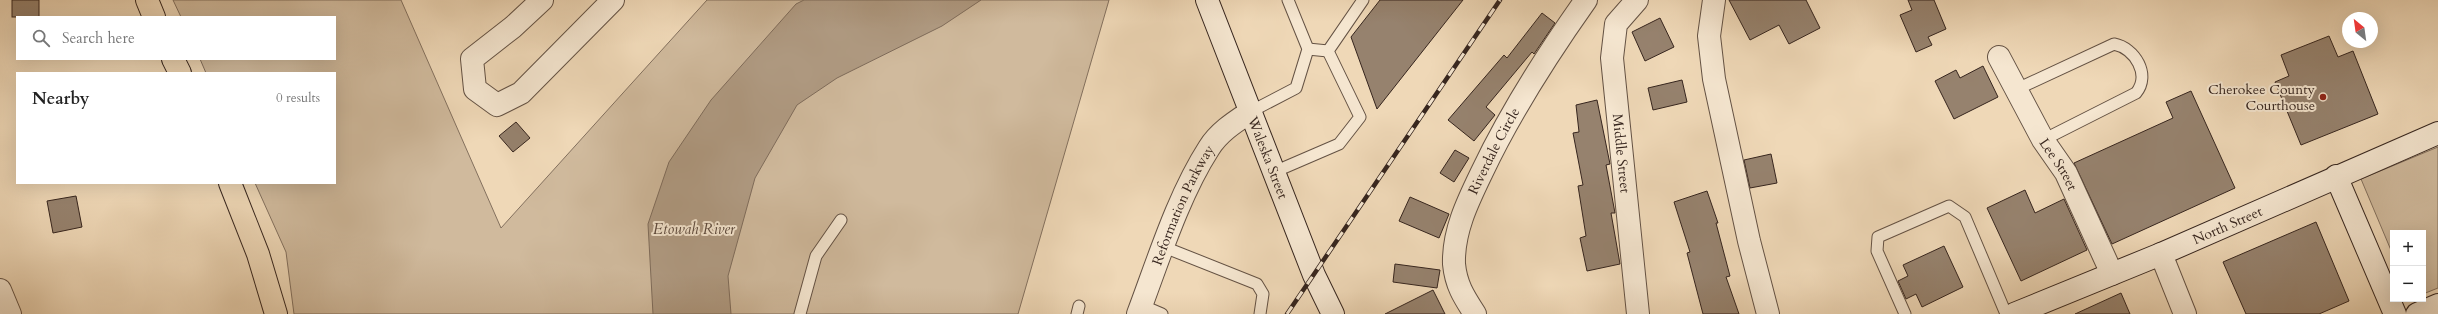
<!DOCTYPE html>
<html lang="en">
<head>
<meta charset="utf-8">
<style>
  body { margin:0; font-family:Cardo,serif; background:#f6f6f6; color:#222 }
  .controls { position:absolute; right:12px; bottom:12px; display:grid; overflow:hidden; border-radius:0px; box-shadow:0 4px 16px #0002 }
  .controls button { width:36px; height:36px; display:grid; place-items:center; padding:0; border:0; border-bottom:1px solid #e0e0e0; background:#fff; color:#222; font:20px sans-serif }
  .compass { position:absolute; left:2342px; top:12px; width:36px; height:36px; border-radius:50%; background:#fff; box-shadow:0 4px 16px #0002; rotate:331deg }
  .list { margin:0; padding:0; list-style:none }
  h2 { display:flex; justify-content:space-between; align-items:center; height:52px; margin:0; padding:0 16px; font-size:17px }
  h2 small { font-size:13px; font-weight:400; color:#767676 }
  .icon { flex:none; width:22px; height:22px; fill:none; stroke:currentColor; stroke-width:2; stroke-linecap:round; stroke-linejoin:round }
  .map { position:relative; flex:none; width:2438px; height:314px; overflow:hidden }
  .search { position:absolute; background:#fff; box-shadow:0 4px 16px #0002; left:16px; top:16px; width:320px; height:44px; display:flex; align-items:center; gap:10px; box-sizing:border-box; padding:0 14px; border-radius:0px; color:#767676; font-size:15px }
  .panel { position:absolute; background:#fff; box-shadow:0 4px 16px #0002; left:16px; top:72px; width:320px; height:112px; border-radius:0px }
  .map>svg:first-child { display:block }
  .green { fill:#d0ba9d; stroke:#83705e }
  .water { fill:#b09b83; stroke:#7f6c5b }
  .building { fill:#96826e; stroke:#36251e }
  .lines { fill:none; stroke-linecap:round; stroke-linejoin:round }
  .lane-casing { stroke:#645244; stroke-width:13 }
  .street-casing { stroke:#645244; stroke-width:24 }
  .secondary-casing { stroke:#36251e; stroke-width:24 }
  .primary-casing { stroke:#36251e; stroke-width:24 }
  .lane { stroke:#f5e6d0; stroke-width:11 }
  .street { stroke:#f5e6d0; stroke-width:22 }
  .secondary { stroke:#f5e6d0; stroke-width:22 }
  .primary { stroke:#efd8b7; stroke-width:22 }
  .rail-casing { stroke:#36251e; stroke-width:4.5 }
  .rail { stroke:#f5e6d0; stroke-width:3; stroke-dasharray:9; stroke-linecap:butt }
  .poi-dot { fill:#8f2418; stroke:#f5e6d0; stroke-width:1.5 }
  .labels { text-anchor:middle; stroke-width:4; stroke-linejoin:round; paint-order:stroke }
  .poi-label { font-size:14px; fill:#36251e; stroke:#f5e6d0; text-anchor:end }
  .street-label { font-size:14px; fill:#36251e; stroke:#f5e6d0 }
  .water-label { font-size:15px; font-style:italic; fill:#5b483c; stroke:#f5e6d0 }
</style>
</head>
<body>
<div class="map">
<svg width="2438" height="314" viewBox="0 0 2438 314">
  <rect width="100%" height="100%" fill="#efd8b7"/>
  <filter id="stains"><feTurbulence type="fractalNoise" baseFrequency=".005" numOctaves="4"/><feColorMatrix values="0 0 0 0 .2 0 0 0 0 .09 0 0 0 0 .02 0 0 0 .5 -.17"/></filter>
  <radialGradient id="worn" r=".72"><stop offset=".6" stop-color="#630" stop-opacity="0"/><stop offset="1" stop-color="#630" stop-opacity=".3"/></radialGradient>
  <g class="green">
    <path d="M173,0H401L501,228L707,0H1109L1018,314H294L286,252L255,183H335V73H206L200,59H335V17H181Z"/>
    <path d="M2438,147V288L2423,294V233H2393V255L2361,179Z"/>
  </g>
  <path class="water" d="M804,0H981L942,26L837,78L797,105L755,178L728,276L731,314H653L648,224L669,162L711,100L796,4Z"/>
  <g class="building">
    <rect x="12" y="0" width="27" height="17"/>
    <path d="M1380,0H1463L1377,109L1351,37Z"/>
    <path d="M1729,0H1806L1820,28L1789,44L1779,25L1750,40Z"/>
    <path d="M1908,0H1934L1946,29L1928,37L1932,45L1916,52L1900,15L1912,10Z"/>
    <path d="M1542,13L1555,23L1534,54L1532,52L1486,107L1495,115L1474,141L1448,120L1504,55L1507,58Z"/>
    <path d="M1660,18L1674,47L1645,61L1632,32Z"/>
    <path d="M2329,36L2338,57L2353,51L2378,114L2301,145L2275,82L2289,76L2281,55Z"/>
    <path d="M1983,66L1998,97L1954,119L1935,81L1956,70L1960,78Z"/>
    <path d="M1682,80L1687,102L1653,110L1648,88Z"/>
    <path d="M2191,91L2235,188L2112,244L2074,163L2173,118L2166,102Z"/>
    <path d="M1597,100L1610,164L1606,165L1615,213H1611L1620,264L1587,271L1580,238L1586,236L1578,186L1583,185L1573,133L1579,132L1576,105Z"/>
    <path d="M516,122L530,138L513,152L499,136Z"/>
    <path d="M1455,150L1469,158L1454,182L1440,173Z"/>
    <path d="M1771,154L1777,183L1750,188L1744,160Z"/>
    <path d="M2025,190L2035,213L2064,199L2087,250L2021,281L1987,208Z"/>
    <path d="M1707,191L1718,223H1716L1730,276L1726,277L1739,314H1703L1687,253L1690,252L1674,202Z"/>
    <path d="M76,196L82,227L53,233L47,201Z"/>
    <path d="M1410,197L1449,214L1439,238L1399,221Z"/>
    <path d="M2316,222L2349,301L2319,314H2246L2223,262Z"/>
    <path d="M1944,246L1963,287L1922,307L1916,294L1906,299L1898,281L1908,276L1903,265Z"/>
    <path d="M1395,264L1440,270L1437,288L1393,282Z"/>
    <path d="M1433,290L1445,314H1385Z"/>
    <path d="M2121,293L2130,314H2075Z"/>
  </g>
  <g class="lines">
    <defs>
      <g id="lane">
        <path d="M1308,49L1328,51"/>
        <path d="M2015,90L2114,44C2135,48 2151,75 2136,93L2043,140"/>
        <path d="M1250,112L1296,88L1308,49L1288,0"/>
        <path d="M1274,172L1339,144L1360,117L1328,51L1363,0"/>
        <path d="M1164,247L1257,284L1263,294L1260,314"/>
        <path d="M1141,305L1162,314"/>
        <path d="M800,314L816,256L841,220"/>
        <path d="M1077,314L1079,306"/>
        <path d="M1905,314L1877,251L1878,237L1949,206L1965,217L2006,314"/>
      </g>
      <g id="street">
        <path d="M542,0L513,27L472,59L475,89L497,105L521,93L613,0"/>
        <path id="s1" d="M1637,0L1616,24L1612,58L1638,314"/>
        <path d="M1714,0L1709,36L1714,79L1749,241L1768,314"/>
        <path id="s2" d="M1999,57L2043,140L2066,173L2112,274"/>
        <path d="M2161,254L2185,314"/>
        <path d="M0,290L10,314"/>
        <path id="s3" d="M1138,314C1158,261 1178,196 1209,148C1219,132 1235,122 1250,112"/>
        <path id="s4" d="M1475,314C1464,297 1456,285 1454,264C1453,231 1468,201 1482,172C1511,111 1547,55 1586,0"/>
      </g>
      <g id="secondary">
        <path id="s5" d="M1207,0L1314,275L1333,314"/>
        <path d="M2336,176L2395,314"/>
        <path id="s6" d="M2014,314L2161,254L2438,133"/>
        <path d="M2417,314L2438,305"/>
      </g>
      <g id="primary">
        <path d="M147,0L154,17"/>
        <path d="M173,59L180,73"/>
        <path d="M230,183L258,254L276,314"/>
      </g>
    </defs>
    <use href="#lane" class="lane-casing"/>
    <use href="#street" class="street-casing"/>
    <use href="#secondary" class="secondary-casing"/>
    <use href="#primary" class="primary-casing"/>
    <use href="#lane" class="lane"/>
    <use href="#street" class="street"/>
    <use href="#secondary" class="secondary"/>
    <use href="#primary" class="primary"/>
    <defs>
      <path id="rail" d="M1287,314L1500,0"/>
    </defs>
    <use href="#rail" class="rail-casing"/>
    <use href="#rail" class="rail"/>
  </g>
  <circle class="poi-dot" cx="2323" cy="97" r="4"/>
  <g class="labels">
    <g class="poi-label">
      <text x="2315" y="94">Cherokee County<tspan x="2315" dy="16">Courthouse</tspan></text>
    </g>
    <g class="street-label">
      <text dy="5" stroke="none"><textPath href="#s4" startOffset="176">Riverdale Circle</textPath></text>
      <text dy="5" stroke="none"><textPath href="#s1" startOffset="162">Middle Street</textPath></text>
      <text dy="5" stroke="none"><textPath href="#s5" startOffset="169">Waleska Street</textPath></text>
      <text dy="5" stroke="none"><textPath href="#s2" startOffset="123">Lee Street</textPath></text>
      <text dy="5" stroke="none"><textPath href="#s3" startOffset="118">Reformation Parkway</textPath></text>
      <text dy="5" stroke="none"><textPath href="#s6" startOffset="231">North Street</textPath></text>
    </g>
    <g class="water-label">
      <text x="694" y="234">Etowah River</text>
    </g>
  </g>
  <rect width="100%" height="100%" filter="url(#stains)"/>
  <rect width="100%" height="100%" fill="url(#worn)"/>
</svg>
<div class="controls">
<button>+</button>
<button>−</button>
</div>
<svg class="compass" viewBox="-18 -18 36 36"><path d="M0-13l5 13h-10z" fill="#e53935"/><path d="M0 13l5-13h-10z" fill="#767676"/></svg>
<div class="search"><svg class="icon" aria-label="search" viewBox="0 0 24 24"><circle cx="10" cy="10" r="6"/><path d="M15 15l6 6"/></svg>Search here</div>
<section class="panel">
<h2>Nearby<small>0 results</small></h2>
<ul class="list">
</ul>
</section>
</div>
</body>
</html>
